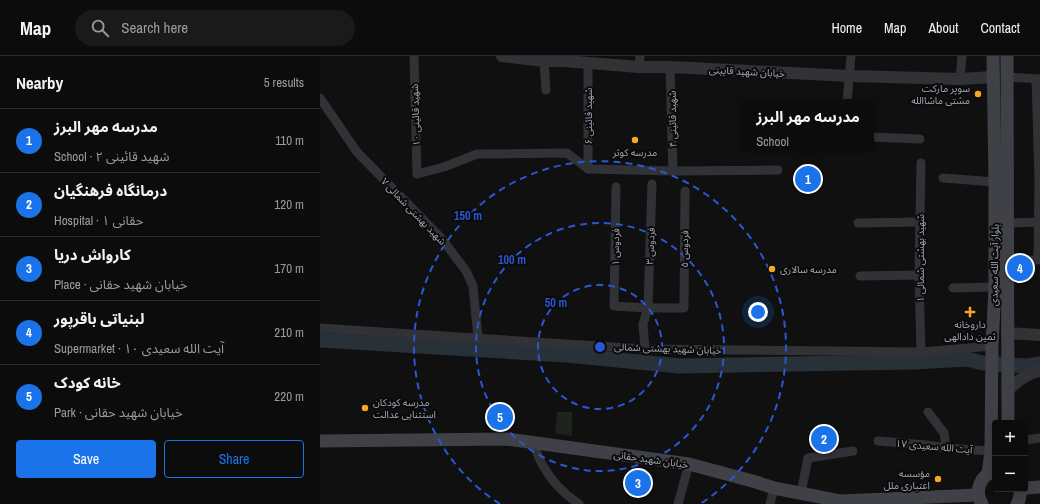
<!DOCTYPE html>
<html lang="en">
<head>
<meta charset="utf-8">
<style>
  body { margin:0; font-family:"Archivo Narrow","Noto Sans Arabic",sans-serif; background:#1a1a1b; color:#f1f3f6 }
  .controls { position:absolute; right:12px; bottom:12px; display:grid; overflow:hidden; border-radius:4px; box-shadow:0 2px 10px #0003 }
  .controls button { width:36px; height:36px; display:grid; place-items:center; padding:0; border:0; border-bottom:1px solid #2c2c2e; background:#0c0c0d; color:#f1f3f6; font:20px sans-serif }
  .you { position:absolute; left:438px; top:256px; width:14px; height:14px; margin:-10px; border:3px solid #fff; border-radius:50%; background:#1a73e8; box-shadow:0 0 0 6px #1a73e833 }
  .badge { display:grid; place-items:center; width:26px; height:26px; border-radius:50%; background:#1a73e8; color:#fff; font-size:13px; font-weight:700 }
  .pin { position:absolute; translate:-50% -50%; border:2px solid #fff; box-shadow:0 1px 4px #0006 }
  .popup { position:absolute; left:422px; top:43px; width:132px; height:52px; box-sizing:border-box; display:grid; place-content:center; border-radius:4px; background:#0c0c0d; filter:drop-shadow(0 1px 3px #0005); font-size:13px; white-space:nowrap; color:#9a9b9d }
  .popup b { font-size:15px; color:#f1f3f6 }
  .popup::after { content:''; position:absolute; left:50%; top:100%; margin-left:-8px; border:8px solid transparent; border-top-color:#0c0c0d }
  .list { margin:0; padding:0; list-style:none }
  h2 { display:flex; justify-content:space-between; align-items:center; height:52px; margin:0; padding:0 16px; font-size:17px }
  h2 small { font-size:13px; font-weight:400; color:#9a9b9d }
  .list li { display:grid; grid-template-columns:26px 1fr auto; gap:12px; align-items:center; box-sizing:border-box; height:64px; padding:0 16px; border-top:1px solid #2c2c2e }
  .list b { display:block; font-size:15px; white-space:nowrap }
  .list p { margin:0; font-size:13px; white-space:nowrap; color:#9a9b9d }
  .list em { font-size:13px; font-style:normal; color:#9a9b9d }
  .actions { display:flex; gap:8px; padding:12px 16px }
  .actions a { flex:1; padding:9px 0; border:1px solid #1a73e8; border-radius:4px; text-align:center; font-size:14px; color:#1a73e8 }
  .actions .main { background:#1a73e8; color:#fff }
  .icon { flex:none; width:22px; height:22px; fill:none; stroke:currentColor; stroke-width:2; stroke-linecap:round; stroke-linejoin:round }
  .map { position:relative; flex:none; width:720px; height:448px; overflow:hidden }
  header { display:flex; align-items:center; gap:24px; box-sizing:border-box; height:56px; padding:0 20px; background:#0c0c0d; border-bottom:1px solid #2c2c2e }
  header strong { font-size:19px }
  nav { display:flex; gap:22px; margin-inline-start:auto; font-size:14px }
  .search { width:280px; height:36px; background:#1a1a1b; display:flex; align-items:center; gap:10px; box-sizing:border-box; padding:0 14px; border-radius:22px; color:#9a9b9d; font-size:15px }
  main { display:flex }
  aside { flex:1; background:#0c0c0d }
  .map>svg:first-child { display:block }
  .green { fill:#1c241d }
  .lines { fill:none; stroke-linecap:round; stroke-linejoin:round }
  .river { stroke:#283137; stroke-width:15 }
  .minor { stroke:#313236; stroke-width:9 }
  .tertiary { stroke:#313236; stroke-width:12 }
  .secondary { stroke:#3f4146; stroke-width:13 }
  .ring { fill:none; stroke:#2a57d4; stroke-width:2; stroke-dasharray:7 5 }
  .poi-dot { fill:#f6a723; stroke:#0b0b0c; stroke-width:1.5 }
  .labels { text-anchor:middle; stroke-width:4; stroke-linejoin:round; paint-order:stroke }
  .street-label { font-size:10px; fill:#a1a7b3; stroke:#0b0b0c }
  .poi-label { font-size:10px; fill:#a1a7b3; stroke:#0b0b0c; text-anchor:end }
  .centre { fill:#2a57d4; stroke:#0b0b0c; stroke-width:2 }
  .ring-label { font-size:12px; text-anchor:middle; font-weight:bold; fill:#2a57d4; stroke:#0b0b0c; stroke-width:4; stroke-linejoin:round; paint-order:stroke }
</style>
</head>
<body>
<header>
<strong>Map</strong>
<div class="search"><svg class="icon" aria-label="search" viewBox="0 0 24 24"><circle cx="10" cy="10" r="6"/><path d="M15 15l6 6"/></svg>Search here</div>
<nav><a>Home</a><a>Map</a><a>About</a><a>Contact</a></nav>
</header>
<main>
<aside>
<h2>Nearby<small>5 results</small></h2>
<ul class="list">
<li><span class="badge">1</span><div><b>مدرسه مهر البرز</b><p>School · شهید قائینی ۲</p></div><em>110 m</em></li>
<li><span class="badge">2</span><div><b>درمانگاه فرهنگیان</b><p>Hospital · حقانی ۱</p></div><em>120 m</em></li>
<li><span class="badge">3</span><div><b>کارواش دریا</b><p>Place · خیابان شهید حقانی</p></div><em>170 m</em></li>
<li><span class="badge">4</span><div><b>لبنیاتی باقرپور</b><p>Supermarket · آیت الله سعیدی ۱۰</p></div><em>210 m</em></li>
<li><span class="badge">5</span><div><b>خانه کودک</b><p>Park · خیابان شهید حقانی</p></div><em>220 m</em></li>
</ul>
<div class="actions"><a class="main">Save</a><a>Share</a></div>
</aside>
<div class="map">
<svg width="720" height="448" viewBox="0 0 720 448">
  <rect width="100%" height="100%" fill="#101011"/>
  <g class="green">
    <path d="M187,346L188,374H173L170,348Z"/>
    <path d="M237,356H252V380L235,377Z"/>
  </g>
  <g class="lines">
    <g class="river">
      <path d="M0,284L247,299L359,310L594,306L647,303L663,307"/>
      <path d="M676,308L706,310L720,308"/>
    </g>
    <g class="minor">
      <path d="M94,0L97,118L124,111L157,98L247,97L268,113L353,115L458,114"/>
      <path d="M224,5L226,34"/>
      <path d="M319,11L320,0"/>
      <path d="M350,11L353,115"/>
      <path d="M687,21L720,23"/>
      <path d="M640,23L642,0"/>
      <path d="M0,42L37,96L122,183L146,215L153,230L158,282"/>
      <path d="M527,46L531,0"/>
      <path d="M551,81L600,83"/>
      <path d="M268,113V7"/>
      <path d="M623,122L675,126"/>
      <path d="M296,131L294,250L328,252H364L365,135"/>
      <path d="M538,167L599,166"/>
      <path d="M687,167L720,166"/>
      <path d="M688,204H718L719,125L716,23"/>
      <path d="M540,220L599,219"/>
      <path d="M633,232L675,231"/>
      <path d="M0,272L325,293L601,296L672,290"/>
      <path d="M325,293L323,268L328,252L332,128"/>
      <path d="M601,296L599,219L601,107"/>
      <path d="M608,356L624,377L626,392"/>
      <path d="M705,384L720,382"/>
      <path d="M558,385L606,389L626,392L671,395"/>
      <path d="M213,387C216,394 218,401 222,408C230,423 244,438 259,448"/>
      <path d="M481,437L488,402L533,395"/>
      <path d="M358,448L369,408"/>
      <path d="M450,448L454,432"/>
    </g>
    <g class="tertiary">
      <path d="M182,0L224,5H244L319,11H350L530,20L640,23L673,21"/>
      <path d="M687,277L720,279"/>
      <path d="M688,334C697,325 707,317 720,315"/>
    </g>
    <g class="secondary">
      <path d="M687,0L688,367"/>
      <path d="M0,385L187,383L369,408L436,426L454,432L520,445L658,439"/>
      <path d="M668,418L671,395L672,290L675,231V126L673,0"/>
      <path d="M705,432L720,431"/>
      <path d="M662,448C654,435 660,419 675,415"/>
      <path d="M697,448L699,444L701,433"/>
    </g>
  </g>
  <g class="ring">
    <circle cx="280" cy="291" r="62"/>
    <circle cx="280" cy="291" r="124"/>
    <path d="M180 448A186 186 0 1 1 380 448"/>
  </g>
  <g class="poi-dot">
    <circle cx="658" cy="38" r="4"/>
    <circle cx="315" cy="84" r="4"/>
    <circle cx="452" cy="213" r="4"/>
    <path d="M648 250h4v4h4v4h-4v4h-4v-4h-4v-4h4z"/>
    <circle cx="45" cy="352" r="4"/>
    <circle cx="618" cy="423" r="4"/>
  </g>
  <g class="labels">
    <g class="street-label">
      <text transform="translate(427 15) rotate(3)" y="4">خیابان شهید قایینی</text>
      <text transform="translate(95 59) rotate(-92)" y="4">شهید قائینی ۱۰</text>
      <text transform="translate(268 60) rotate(-90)" y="4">شهید قائینی ۶</text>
      <text transform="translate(352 63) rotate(-91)" y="4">شهید قائینی ۴</text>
      <text transform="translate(94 155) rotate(46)" y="4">شهید بهشتی شمالی ۷</text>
      <text transform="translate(330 190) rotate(-88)" y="4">فردوس ۳</text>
      <text transform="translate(295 191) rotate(-89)" y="4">فردوس ۱</text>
      <text transform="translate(364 193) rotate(-89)" y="4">فردوس ۵</text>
      <text transform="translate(600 202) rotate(-90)" y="4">شهید بهشتی شمالی ۱</text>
      <text transform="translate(674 209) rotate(-89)" y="4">بلوار آیت الله سعیدی</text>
      <text transform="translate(348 292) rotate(2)" y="4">خیابان شهید بهشتی شمالی</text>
      <text transform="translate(614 390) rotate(5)" y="4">آیت الله سعیدی ۱۷</text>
      <text transform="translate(331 403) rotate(8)" y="4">خیابان شهید حقانی</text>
    </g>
    <g class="poi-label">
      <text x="650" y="36">سوپر مارکت<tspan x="650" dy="12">مشتی ماشاالله</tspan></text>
      <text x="315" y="100" text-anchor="middle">مدرسه کوثر</text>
      <text x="460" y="217" text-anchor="start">مدرسه سالاری</text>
      <text x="650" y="272" text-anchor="middle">داروخانه<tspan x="650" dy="12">ثمین دادالهی</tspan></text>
      <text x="53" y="350" text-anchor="start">مدرسه کودکان<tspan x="53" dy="12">استثنایی عدالت</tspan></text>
      <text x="610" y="421">مؤسسه<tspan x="610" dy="12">اعتباری ملل</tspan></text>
    </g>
  </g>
  <circle cx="280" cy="291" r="6" class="centre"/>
  <g class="ring-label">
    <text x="148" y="164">150 m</text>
    <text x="192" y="208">100 m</text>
    <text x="236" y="251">50 m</text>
  </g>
</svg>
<div class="controls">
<button>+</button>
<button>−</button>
</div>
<div class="you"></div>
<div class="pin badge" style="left:488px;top:123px">1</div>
<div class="popup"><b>مدرسه مهر البرز</b>School</div>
<div class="pin badge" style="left:504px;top:383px">2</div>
<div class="pin badge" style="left:318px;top:427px">3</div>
<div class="pin badge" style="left:700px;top:212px">4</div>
<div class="pin badge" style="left:180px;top:361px">5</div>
</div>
</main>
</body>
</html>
